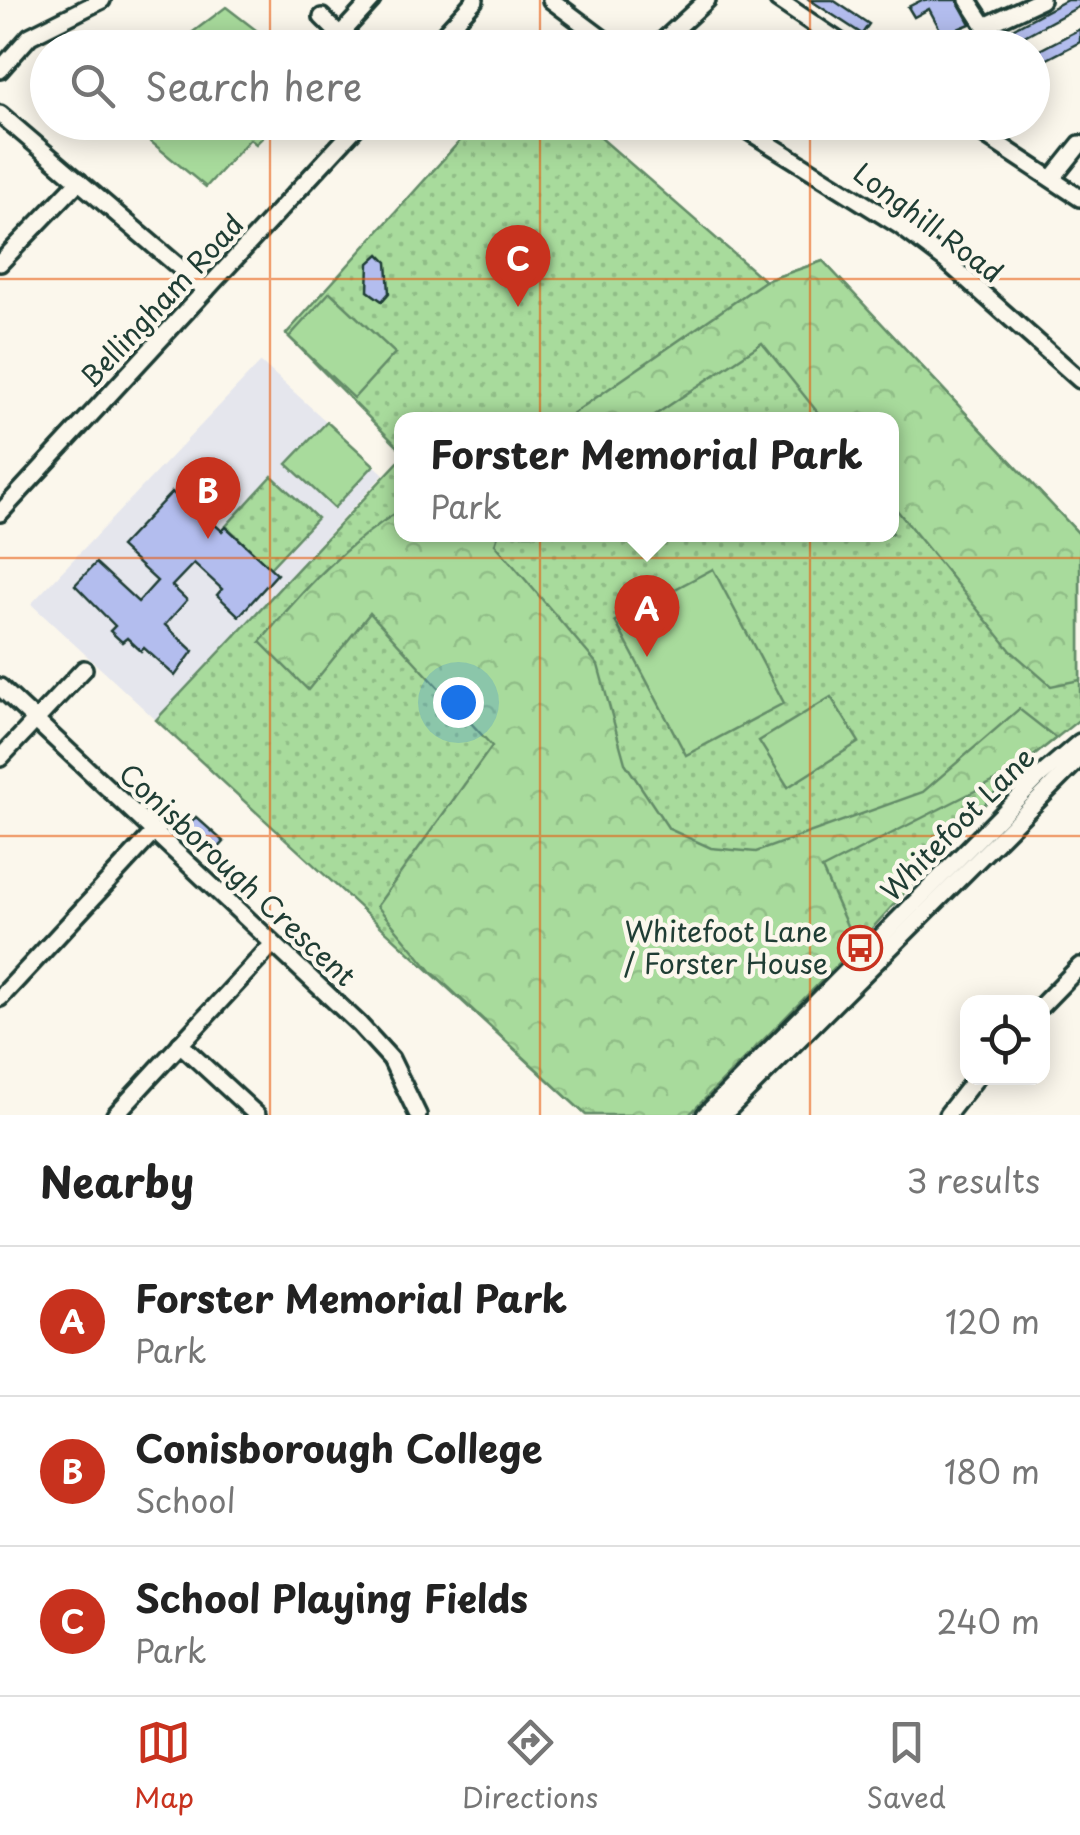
<!DOCTYPE html>
<html lang="en">
<head>
<meta charset="utf-8">
<style>
  body { margin:0; font-family:"Playpen Sans",sans-serif; background:#f6f6f6; color:#222 }
  .controls { position:absolute; right:30px; bottom:30px; display:grid; overflow:hidden; border-radius:20px; box-shadow:0 5px 25px #0003 }
  .controls button { width:90px; height:90px; display:grid; place-items:center; padding:0; border:0; border-bottom:2px solid #e0e0e0; background:#fff; color:#222; font:50px sans-serif }
  .you { position:absolute; left:458px; top:702px; width:35px; height:35px; margin:-25px; border:8px solid #fff; border-radius:50%; background:#1a73e8; box-shadow:0 0 0 15px #1a73e833 }
  .badge { display:grid; place-items:center; width:65px; height:65px; border-radius:50%; background:#c8321e; color:#fff; font-size:32px; font-weight:700 }
  .pin { position:absolute; translate:-50% -82px; filter:drop-shadow(0 2px 5px #0008) }
  .pin::after { content:''; position:absolute; top:52px; width:35px; height:30px; background:inherit; clip-path:polygon(0 0,100% 0,50% 100%) }
  .popup { position:absolute; left:394px; top:412px; width:505px; height:130px; box-sizing:border-box; display:grid; place-content:center; border-radius:20px; background:#fff; filter:drop-shadow(0 2px 8px #0005); font-size:32px; white-space:nowrap; color:#767676 }
  .popup b { font-size:38px; color:#222 }
  .popup::after { content:''; position:absolute; left:50%; top:100%; margin-left:-20px; border:20px solid transparent; border-top-color:#fff }
  .list { margin:0; padding:0; list-style:none }
  h2 { display:flex; justify-content:space-between; align-items:center; height:130px; margin:0; padding:0 40px; font-size:42px }
  h2 small { font-size:32px; font-weight:400; color:#767676 }
  .list li { display:grid; grid-template-columns:65px 1fr auto; gap:30px; align-items:center; box-sizing:border-box; height:150px; padding:0 40px; border-top:2px solid #e0e0e0 }
  .list b { display:block; font-size:38px; white-space:nowrap }
  .list p { margin:0; font-size:32px; white-space:nowrap; color:#767676 }
  .list em { font-size:32px; font-style:normal; color:#767676 }
  .icon { flex:none; width:55px; height:55px; fill:none; stroke:currentColor; stroke-width:2; stroke-linecap:round; stroke-linejoin:round }
  .map { position:relative; flex:none; width:1080px; height:1115px; overflow:hidden }
  .search { position:absolute; background:#fff; box-shadow:0 5px 25px #0003; left:30px; right:30px; top:30px; height:110px; display:flex; align-items:center; gap:25px; box-sizing:border-box; padding:0 35px; border-radius:55px; color:#767676; font-size:38px }
  .sheet { height:580px; background:#fff }
  nav { display:flex; justify-content:space-around; align-items:center; box-sizing:border-box; height:140px; border-top:2px solid #e0e0e0; background:#fff; font-size:28px; color:#767676 }
  nav a { display:grid; justify-items:center; gap:5px }
  nav .on { color:#c8321e }
  .map>svg:first-child { display:block }
  .built { fill:#e5e6ed }
  .grass { fill:url(#grass-dots); stroke:#648c68; stroke-width:2.5 }
  .forest { fill:url(#forest-crowns); stroke:#648c68; stroke-width:2.5 }
  .pitch { fill:#a8db9c; stroke:#648c68; stroke-width:2.5 }
  .building { fill:#b3bdee; stroke:#1f3d34; stroke-width:2.5 }
  .lines { fill:none; stroke-linecap:round; stroke-linejoin:round }
  .minor-casing { stroke:#1f3d34; stroke-width:22 }
  .minor { stroke:#fbf7ec; stroke-width:15 }
  .grid { fill:none; stroke:#e8590c; stroke-width:2.5; stroke-opacity:0.55 }
  .labels { text-anchor:middle; stroke-width:9; stroke-linejoin:round; paint-order:stroke }
  .street-label { font-size:28px; fill:#1f3d34; stroke:#fbf7ec }
  .poi-label { font-size:28px; fill:#1f3d34; stroke:#fbf7ec; text-anchor:end }
</style>
</head>
<body>
<div class="map">
<svg width="1080" height="1115" viewBox="0 0 1080 1115">
  <defs>
    <pattern id="grass-dots" width="8" height="8" patternUnits="userSpaceOnUse" patternTransform="scale(2.5)"><rect width="8" height="8" fill="#a8db9c"/><path d="M2 2h.1M6 6h.1" fill="none" stroke="#90bd87" stroke-width="1.8" stroke-linecap="round"/></pattern>
    <pattern id="forest-crowns" width="20" height="18" patternUnits="userSpaceOnUse" patternTransform="scale(2.5)"><rect width="20" height="18" fill="#a8db9c"/><path d="M2 6a3 3 0 1 1 6 0M12 15a3 3 0 1 1 6 0" fill="none" stroke="#90bd87"/></pattern>
  </defs>
  <rect width="100%" height="100%" fill="#fbf7ec"/>
  <filter id="ink" filterUnits="userSpaceOnUse"><feTurbulence type="fractalNoise" baseFrequency=".01" numOctaves="2"/><feDisplacementMap in="SourceGraphic" scale="20" xChannelSelector="R" yChannelSelector="G"/><feConvolveMatrix kernelMatrix="1 2 1 2 8 2 1 2 1" color-interpolation-filters="sRGB"/></filter>
  <g filter="url(#ink)">
    <path class="built" d="M261,362L384,474L156,720L31,604Z"/>
    <g class="grass">
      <path d="M476,123H584L765,281L823,261L1080,535V719L1016,770L856,946L689,1115H586L156,720L402,458V534H892V420H402V451L286,334Z"/>
      <path d="M272,476L317,518L270,568L226,526Z"/>
    </g>
    <g class="forest">
      <path d="M823,261L1080,535V680L1051,686L1011,651L892,504V420L823,419L762,343L649,419H565L765,281Z"/>
      <path d="M402,509V534L498,535L495,544L598,665L625,763L669,829L711,848L756,852L923,792L1019,709L1056,738L1016,770L822,869L856,946L689,1115H586L432,972L377,906L492,746L370,613L308,690L260,642C302,591 345,544 402,509Z"/>
    </g>
    <g class="pitch">
      <path d="M226,7L278,47H173Z"/>
      <path d="M128,123H277L256,144L250,139L206,187Z"/>
      <path d="M330,292L395,353L354,398L289,337Z"/>
      <path d="M327,422L374,465L334,508L287,464Z"/>
      <path d="M713,569L784,703L686,755L615,621Z"/>
      <path d="M831,697L859,742L788,787L759,741Z"/>
    </g>
    <g class="building">
      <path d="M810,0H833L869,24L862,34Z"/>
      <path d="M922,0H957L970,24L943,35L929,9L914,17L908,7Z"/>
      <path d="M1067,0H1080V6L1002,48H976Z"/>
      <path d="M1080,29V42L1032,67V54Z"/>
      <path d="M379,254L387,262L389,293L382,301L368,291L369,263Z"/>
      <path d="M172,492L208,525L211,521L222,531L226,527L277,574L239,616L217,595L222,589L194,563L172,586L187,600L165,625L193,651L175,676L144,648L141,651L127,638L122,642L110,631L115,626L75,585L96,563L138,602L157,581L120,547Z"/>
      <path d="M196,817L224,842L214,853L186,828Z"/>
    </g>
    <g class="lines">
      <defs>
        <g id="minor">
          <path d="M551,0L615,48"/>
          <path d="M778,0L849,48"/>
          <path d="M968,0L985,26L1041,0"/>
          <path d="M322,17L340,35"/>
          <path d="M328,48L372,0"/>
          <path d="M431,48L475,0"/>
          <path d="M655,48L707,0"/>
          <path d="M0,70L30,36L102,0"/>
          <path d="M0,114L206,290"/>
          <path d="M734,122L900,226L945,260L1080,380"/>
          <path d="M965,122L1080,198"/>
          <path d="M1052,179L1080,144"/>
          <path d="M0,263L79,181"/>
          <path d="M0,513L361,122"/>
          <path d="M0,687L359,1024L391,1059L418,1115"/>
          <path d="M0,758L84,669"/>
          <path d="M0,998L155,831"/>
          <path d="M1042,1005L1080,966"/>
          <path d="M180,1044L257,1115"/>
          <path d="M115,1115L272,945"/>
          <path d="M705,1115L1039,777L1080,742"/>
          <path d="M723,1115L1080,758"/>
          <path d="M947,1115L976,1078"/>
        </g>
      </defs>
      <use href="#minor" class="minor-casing"/>
      <use href="#minor" class="minor"/>
    </g>
  </g>
  <path class="grid" d="M270,0V48M540,0V48M810,0V48M270,122V1115M540,122V1115M810,122V1115M0,279H1080M0,558H1080M0,836H1080"/>
  <defs>
    <symbol id="bus-ring" viewBox="-11 -11 22 22"><circle r="9.5" fill="#fbf7ec" stroke="#c8321e" stroke-width="1.5"/><path d="M-5-6H5V4H4V6H2V4H-2V6H-4V4H-5ZM-3.5-4V0h7V-4ZM-3.5 1.2v1.5H-2V1.2ZM2 1.2v1.5H3.5V1.2Z" fill="#c8321e"/></symbol>
  </defs>
  <g fill-rule="evenodd">
    <use href="#bus-ring" x="835" y="923" width="50" height="50"/>
  </g>
  <g class="labels">
    <g class="street-label">
      <text transform="translate(928 223) rotate(37)" y="10">Longhill Road</text>
      <text transform="translate(162 301) rotate(-47)" y="10">Bellingham Road</text>
      <text transform="translate(958 824) rotate(-45)" y="10">Whitefoot Lane</text>
      <text transform="translate(237 875) rotate(43)" y="10">Conisborough Crescent</text>
    </g>
    <g class="poi-label">
      <text x="828" y="942">Whitefoot Lane<tspan x="828" dy="32">/ Forster House</tspan></text>
    </g>
  </g>
</svg>
<div class="controls">
<button><svg class="icon" aria-label="locate" viewBox="0 0 24 24"><circle cx="12" cy="12" r="6"/><path d="M12 2v4M12 18v4M2 12h4M18 12h4"/></svg></button>
</div>
<div class="you"></div>
<div class="pin badge" style="left:647px;top:657px">A</div>
<div class="popup"><b>Forster Memorial Park</b>Park</div>
<div class="pin badge" style="left:208px;top:539px">B</div>
<div class="pin badge" style="left:518px;top:307px">C</div>
<div class="search"><svg class="icon" aria-label="search" viewBox="0 0 24 24"><circle cx="10" cy="10" r="6"/><path d="M15 15l6 6"/></svg>Search here</div>
</div>
<section class="sheet">
<h2>Nearby<small>3 results</small></h2>
<ul class="list">
<li><span class="badge">A</span><div><b>Forster Memorial Park</b><p>Park</p></div><em>120 m</em></li>
<li><span class="badge">B</span><div><b>Conisborough College</b><p>School</p></div><em>180 m</em></li>
<li><span class="badge">C</span><div><b>School Playing Fields</b><p>Park</p></div><em>240 m</em></li>
</ul>
</section>
<nav>
<a class="on"><svg class="icon" aria-label="map" viewBox="0 0 24 24"><path d="M3 6l6-2 6 2 6-2v14l-6 2-6-2-6 2zM9 4v14M15 6v14"/></svg>Map</a>
<a><svg class="icon" aria-label="directions" viewBox="0 0 24 24"><path d="M12 3l9 9-9 9-9-9zM9 14v-3h6M13 9l2 2-2 2"/></svg>Directions</a>
<a><svg class="icon" aria-label="saved" viewBox="0 0 24 24"><path d="M7 4h10v16l-5-4-5 4z"/></svg>Saved</a>
</nav>
</body>
</html>
